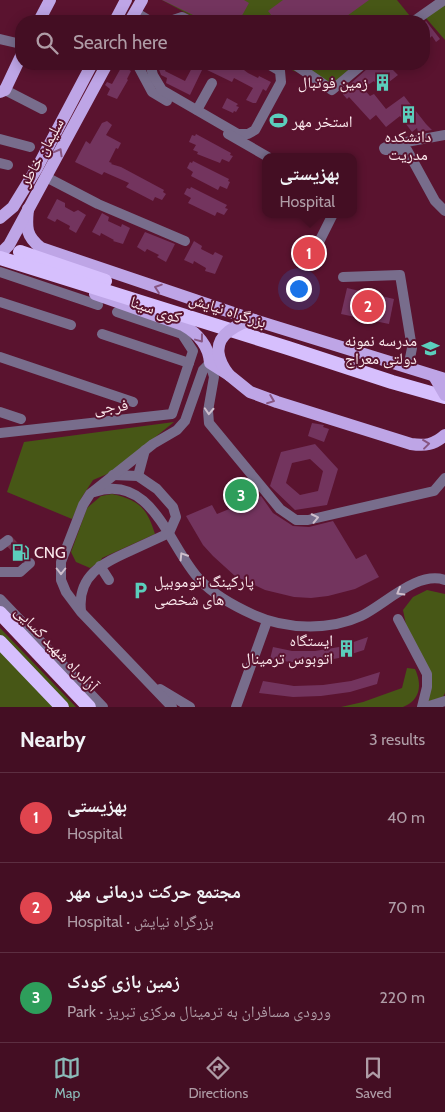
<!DOCTYPE html>
<html lang="en">
<head>
<meta charset="utf-8">
<style>
  body { margin:0; font-family:Cabin,"Noto Naskh Arabic",sans-serif; background:#4e1c30; color:#f1f3f6 }
  .you { position:absolute; left:298px; top:288px; width:18px; height:18px; margin:-12px; border:4px solid #fff; border-radius:50%; background:#1a73e8; box-shadow:0 0 0 8px #1a73e833 }
  .badge { display:grid; place-items:center; width:32px; height:32px; border-radius:50%; background:#8bbbb9; color:#fff; font-size:16px; font-weight:700 }
  .pin { position:absolute; translate:-50% -50%; border:2px solid #fff; box-shadow:0 1px 5px #0006 }
  .popup { position:absolute; left:262px; top:153px; width:95px; height:65px; box-sizing:border-box; display:grid; place-content:center; border-radius:10px; background:#440e23; filter:drop-shadow(0 1px 4px #0005); font-size:16px; white-space:nowrap; color:#af9ca6 }
  .popup b { font-size:19px; color:#f1f3f6 }
  .popup::after { content:''; position:absolute; left:50%; top:100%; margin-left:-10px; border:10px solid transparent; border-top-color:#440e23 }
  .list { margin:0; padding:0; list-style:none }
  h2 { display:flex; justify-content:space-between; align-items:center; height:65px; margin:0; padding:0 20px; font-size:21px }
  h2 small { font-size:16px; font-weight:400; color:#af9ca6 }
  .list li { display:grid; grid-template-columns:32px 1fr auto; gap:15px; align-items:center; box-sizing:border-box; height:90px; padding:0 20px; border-top:1px solid #5c2e41 }
  .list b { display:block; font-size:19px; white-space:nowrap }
  .list p { margin:0; font-size:16px; white-space:nowrap; color:#af9ca6 }
  .list em { font-size:16px; font-style:normal; color:#af9ca6 }
  .icon { flex:none; width:28px; height:28px; fill:none; stroke:currentColor; stroke-width:2; stroke-linecap:round; stroke-linejoin:round }
  .map { position:relative; flex:none; width:445px; height:707px; overflow:hidden }
  .search { position:absolute; background:#440e23; box-shadow:0 2px 12px #0003; left:15px; right:15px; top:15px; height:55px; display:flex; align-items:center; gap:12px; box-sizing:border-box; padding:0 18px; border-radius:20px; color:#af9ca6; font-size:19px }
  .sheet { height:335px; background:#440e23 }
  nav { display:flex; justify-content:space-around; align-items:center; box-sizing:border-box; height:70px; border-top:1px solid #5c2e41; background:#440e23; font-size:14px; color:#af9ca6 }
  nav a { display:grid; justify-items:center; gap:2px }
  nav .on { color:#8bbbb9 }
  .map>svg:first-child { display:block }
  .green { fill:#475716 }
  .building { fill:#73345e; fill-rule:evenodd }
  .lines { fill:none; stroke-linecap:round; stroke-linejoin:round }
  .minor-tunnel { stroke:#72334c; stroke-width:10; stroke-dasharray:10 5; stroke-linecap:butt }
  .minor { stroke:#786d8c; stroke-width:10 }
  .major { stroke:#bea5e6; stroke-width:12 }
  .highway { stroke:#d6bffd; stroke-width:14 }
  .major-bridge { stroke:#bea5e6; stroke-width:12 }
  .oneway { stroke:#875581 }
  .oneway2 { stroke:#cebecc }
  .labels { text-anchor:middle; stroke-width:4; stroke-linejoin:round; paint-order:stroke }
  .poi-label { font-size:16px; fill:#fceaee; stroke:#5a132f; text-anchor:end }
  .street-label { font-size:16px; fill:#fceaee; stroke:#5a132f }
</style>
</head>
<body>
<div class="map">
<svg width="445" height="707" viewBox="0 0 445 707">
  <rect width="100%" height="100%" fill="#5a132f"/>
  <g class="green">
    <path d="M162,0H397L414,21H201Z"/>
    <path d="M445,5V40L425,17Z"/>
    <path d="M280,64H362L335,86L294,71Z"/>
    <path d="M174,422L112,472L93,480L82,497L72,519L7,492L24,442Z"/>
    <path d="M242,486L253,499L239,507L230,492Z"/>
    <path d="M112,494C139,500 147,508 155,534L102,558L101,561L90,568L76,562L71,552L87,508L101,496Z"/>
    <path d="M427,590L445,594V693L443,697L427,702L432,675L406,625L403,610L413,597Z"/>
    <path d="M0,628L76,707H0Z"/>
    <path d="M407,668L415,669C422,684 421,700 403,707H341L363,702L402,688Z"/>
  </g>
  <g class="building">
    <path d="M162,0H244L249,3L239,21H201L193,15Z"/>
    <path d="M283,0H369L340,21H276L268,11Z"/>
    <path d="M426,21L440,39L436,42L432,36L424,43V23Z"/>
    <path d="M157,64H168L165,71L185,81L194,64H241L240,67L248,73L258,78L259,76L271,82L266,91L263,89L256,103H253L246,100L253,88L234,78L232,82L203,68L190,95L166,83L167,78L161,75Z"/>
    <path d="M370,64H398L392,69L398,75L380,89L374,81L363,88L370,96L374,94L386,109L404,96L426,124L432,130L418,132L417,128L412,132L400,116L386,127L376,115L370,120L349,97L347,99L341,92L367,69Z"/>
    <path d="M122,66L131,71L127,79L128,80L117,99L107,95L110,89L105,85L107,82L112,84Z"/>
    <path d="M227,98L238,104L236,106L239,107L236,112L234,111L233,113L222,108Z"/>
    <path d="M107,121L112,125L106,135L121,143L118,149L116,148L109,162L112,163L111,164L121,167L164,190L163,192L166,194L162,200L155,197L153,201L126,187L129,183L104,172L102,175L75,162L86,141L90,144L102,123Z"/>
    <path d="M196,134L231,153L230,155L233,156L229,162L222,159L220,163L197,154L198,152L193,150L196,145L189,142L192,135L195,136Z"/>
    <path d="M193,161L229,179L228,181L230,182L227,189L220,186L218,190L191,176L193,172L187,168L190,162L192,163Z"/>
    <path d="M191,187L227,205L225,208L228,209L224,215L217,212L215,216L188,203L191,198L184,194L187,188L190,189Z"/>
    <path d="M57,199L65,203V207L74,212L78,210L86,215L76,233L69,229L70,226L57,219L55,222L47,218Z"/>
    <path d="M102,213L109,217L108,221L121,227L122,224L130,228L123,244L113,241L114,240L101,233L100,236L92,232Z"/>
    <path d="M145,232L175,244L166,262L157,257L159,255L147,249L145,252L137,247Z"/>
    <path d="M194,241L202,246L201,249L213,255L215,252L223,256L215,274L205,271L206,268L194,261L193,264L184,260Z"/>
    <path d="M347,288L394,299L389,324L341,314Z"/>
    <path d="M312,423L324,425L323,427L329,429L324,442L308,436Z"/>
    <path d="M315,444L338,469L327,505L295,510L270,486L281,452ZM310,459L323,471L318,491L300,495L286,483L292,463Z"/>
    <path d="M261,496L273,513L293,526L309,527L333,521L356,559L366,554L379,577L355,589L328,596L311,598L294,597L265,590L235,576L213,556L203,545L186,516L212,505L217,514Z"/>
    <path d="M15,542L28,556L23,560L10,547Z"/>
    <path d="M368,637L364,650L339,658L317,662H290L270,659L273,647L292,651H315L339,647Z"/>
    <path d="M380,672L377,684L350,692L321,696L293,697L259,693L263,681L294,686L323,685L351,681Z"/>
  </g>
  <g class="lines">
    <path class="minor-tunnel" d="M8,540L30,563"/>
    <g class="minor">
      <path d="M135,12L150,21"/>
      <path d="M170,21L182,17L190,21"/>
      <path d="M414,21L444,0"/>
      <path d="M0,39L21,44"/>
      <path d="M137,64L152,92L167,101"/>
      <path d="M150,64L153,75L162,90L238,134H248L255,130L281,82L280,71L268,64"/>
      <path d="M294,64L332,90L363,64"/>
      <path d="M5,90L42,109"/>
      <path d="M197,110L212,83"/>
      <path d="M228,134L268,157"/>
      <path d="M445,135L390,145L384,148L385,150H407L435,201L445,211"/>
      <path d="M0,139L30,147"/>
      <path d="M0,163L8,165"/>
      <path d="M46,177L98,204L185,241"/>
      <path d="M310,260L333,214"/>
      <path d="M0,272L98,305"/>
      <path d="M343,277L400,275L412,348L408,368"/>
      <path d="M0,302L71,325"/>
      <path d="M102,334L189,363"/>
      <path d="M0,357L133,402"/>
      <path d="M0,412L21,419"/>
      <path d="M0,433L172,414L193,351L182,334L117,312"/>
      <path d="M138,476L145,450"/>
      <path d="M94,492C153,472 169,548 200,580C215,596 234,606 254,615C285,629 329,631 361,616C384,605 418,570 445,580"/>
      <path d="M0,546L8,540"/>
      <path d="M100,566L109,580"/>
      <path d="M0,572H20L30,563"/>
      <path d="M0,599L103,707"/>
      <path d="M81,611C77,575 103,563 130,551C143,545 156,539 169,533L176,517L173,507L157,489L138,476L113,475"/>
      <path d="M398,619L427,674V687L422,707"/>
      <path d="M160,689L190,707"/>
      <path d="M172,707L81,612L66,592L61,580V562L83,505L90,494L153,444L177,430L185,421L203,370L210,363L214,377L208,411L209,423L280,509L296,520H308L434,491L445,478"/>
      <path d="M236,707L267,621"/>
      <path d="M426,707L445,701"/>
    </g>
    <g class="major">
      <path d="M39,21L50,0"/>
      <path d="M115,21L126,0"/>
      <path d="M130,21L142,0"/>
      <path d="M0,92L5,90L21,56"/>
      <path d="M28,209C26,228 26,236 41,248L254,320L445,379"/>
      <path d="M0,218L13,207L37,168L92,64"/>
      <path d="M0,254L9,245L107,64"/>
      <path d="M95,294L183,325C197,333 209,346 210,363L229,375L250,392L277,402L411,444C425,446 434,445 445,435"/>
    </g>
    <g class="highway">
      <path d="M20,252L105,281"/>
      <path d="M0,258L288,348L392,382L445,397"/>
      <path d="M0,613L89,707"/>
      <path d="M0,642L62,707"/>
    </g>
    <g class="major-bridge">
      <path d="M229,375C218,361 212,344 229,331C237,325 244,321 254,320"/>
      <path d="M434,376L445,395"/>
    </g>
  </g>
  <defs><path id="oneway-chevron" d="M-2-3.5L2.5 0L-2 3.5" fill="none" stroke-width="1.6" stroke-linecap="round" stroke-linejoin="round" transform="scale(1.25)"/></defs>
  <g class="oneway">
    <use href="#oneway-chevron" transform="translate(59 152) rotate(-61)"/>
    <use href="#oneway-chevron" transform="translate(158 288) rotate(-161)"/>
    <use href="#oneway-chevron" transform="translate(200 339) rotate(53)"/>
    <use href="#oneway-chevron" transform="translate(271 400) rotate(21)"/>
    <use href="#oneway-chevron" transform="translate(426 444) rotate(-7)"/>
  </g>
  <g class="oneway2">
    <use href="#oneway-chevron" transform="translate(209 411) rotate(93)"/>
    <use href="#oneway-chevron" transform="translate(315 518) rotate(-12)"/>
    <use href="#oneway-chevron" transform="translate(183 556) rotate(-122)"/>
    <use href="#oneway-chevron" transform="translate(61 571) rotate(90)"/>
    <use href="#oneway-chevron" transform="translate(400 592) rotate(150)"/>
  </g>
  <defs>
    <symbol id="building-bare" viewBox="-9 -9 18 18"><path d="M-4-6H4V6H1V3H-1V6H-4ZM-2.5-4.3h1.7v1.8h-1.7ZM.8-4.3h1.7v1.8H.8ZM-2.5-1h1.7V.8h-1.7ZM.8-1h1.7V.8H.8Z" fill="#5bcebc" stroke="#5a132f" stroke-width="2.5" paint-order="stroke"/></symbol>
    <symbol id="stadium-bare" viewBox="-9 -9 18 18"><path d="M0-5a6.5 5 0 1 0 0 10a6.5 5 0 1 0 0-10ZM-3.5-1.8h7v3.6h-7Z" fill="#5bcebc" stroke="#5a132f" stroke-width="2.5" paint-order="stroke"/></symbol>
    <symbol id="school-bare" viewBox="-9 -9 18 18"><path d="M0-5L7-2L0 1L-7-2ZM-4 1L0 2.5L4 1V4Q0 6-4 4Z" fill="#5bcebc" stroke="#5a132f" stroke-width="2.5" paint-order="stroke"/></symbol>
    <symbol id="fuel-bare" viewBox="-9 -9 18 18"><path d="M-5.5-6h7V0h2V4h1.3V-2.5L3-4.5l.8-.8L6-3V5H2.5V1h-1V6h-7ZM-4.2-4.7v3.2H.2V-4.7Z" fill="#5bcebc" stroke="#5a132f" stroke-width="2.5" paint-order="stroke"/></symbol>
    <symbol id="parking-bare" viewBox="-9 -9 18 18"><path d="M-3.5-5.5H1a3.5 3.5 0 0 1 0 7H-1V5.5H-3.5ZM-1-3.4V-.6H.8a1.4 1.4 0 0 0 0-2.8Z" fill="#5bcebc" stroke="#5a132f" stroke-width="2.5" paint-order="stroke"/></symbol>
  </defs>
  <g fill-rule="evenodd">
    <use href="#building-bare" x="370" y="70" width="25" height="25"/>
    <use href="#building-bare" x="396" y="102" width="25" height="25"/>
    <use href="#stadium-bare" x="266" y="108" width="25" height="25"/>
    <use href="#school-bare" x="418" y="336" width="25" height="25"/>
    <use href="#fuel-bare" x="8" y="540" width="25" height="25"/>
    <use href="#parking-bare" x="128" y="578" width="25" height="25"/>
    <use href="#building-bare" x="334" y="636" width="25" height="25"/>
  </g>
  <g class="labels">
    <g class="poi-label">
      <text x="368" y="88">زمین فوتبال</text>
      <text x="292" y="127" text-anchor="start">استخر مهر</text>
      <text x="408" y="142" text-anchor="middle">دانشکده<tspan x="408" dy="18">مدریت</tspan></text>
      <text x="417" y="346">مدرسه نمونه<tspan x="417" dy="18">دولتی معراج</tspan></text>
      <text x="34" y="558" text-anchor="start">CNG</text>
      <text x="154" y="587" text-anchor="start">پارکینگ اتوموبیل<tspan x="154" dy="18">های شخصی</tspan></text>
      <text x="333" y="646">ایستگاه<tspan x="333" dy="18">اتوبوس ترمینال</tspan></text>
    </g>
    <g class="street-label">
      <text transform="translate(41 152) rotate(-61)" y="6">سلیمان خاطر</text>
      <text transform="translate(156 309) rotate(19)" y="6">کوی سینا</text>
      <text transform="translate(228 310) rotate(18)" y="6">بزرگراه نیایش</text>
      <text transform="translate(111 406) rotate(-6)" y="6">فرجی</text>
      <text transform="translate(57 648) rotate(46)" y="6">آزادراه شهید کسایی</text>
    </g>
  </g>
</svg>
<div class="you"></div>
<div class="pin badge" style="left:309px;top:253px;background:#e0444e">1</div>
<div class="popup"><b>بهزیستی</b>Hospital</div>
<div class="pin badge" style="left:368px;top:306px;background:#e0444e">2</div>
<div class="pin badge" style="left:241px;top:495px;background:#2e9e5b">3</div>
<div class="search"><svg class="icon" aria-label="search" viewBox="0 0 24 24"><circle cx="10" cy="10" r="6"/><path d="M15 15l6 6"/></svg>Search here</div>
</div>
<section class="sheet">
<h2>Nearby<small>3 results</small></h2>
<ul class="list">
<li><span class="badge" style="background:#e0444e">1</span><div><b>بهزیستی</b><p>Hospital</p></div><em>40 m</em></li>
<li><span class="badge" style="background:#e0444e">2</span><div><b>مجتمع حرکت درمانی مهر</b><p>Hospital · بزرگراه نیایش</p></div><em>70 m</em></li>
<li><span class="badge" style="background:#2e9e5b">3</span><div><b>زمین بازی کودک</b><p>Park · ورودی مسافران به ترمینال مرکزی تبریز</p></div><em>220 m</em></li>
</ul>
</section>
<nav>
<a class="on"><svg class="icon" aria-label="map" viewBox="0 0 24 24"><path d="M3 6l6-2 6 2 6-2v14l-6 2-6-2-6 2zM9 4v14M15 6v14"/></svg>Map</a>
<a><svg class="icon" aria-label="directions" viewBox="0 0 24 24"><path d="M12 3l9 9-9 9-9-9zM9 14v-3h6M13 9l2 2-2 2"/></svg>Directions</a>
<a><svg class="icon" aria-label="saved" viewBox="0 0 24 24"><path d="M7 4h10v16l-5-4-5 4z"/></svg>Saved</a>
</nav>
</body>
</html>
